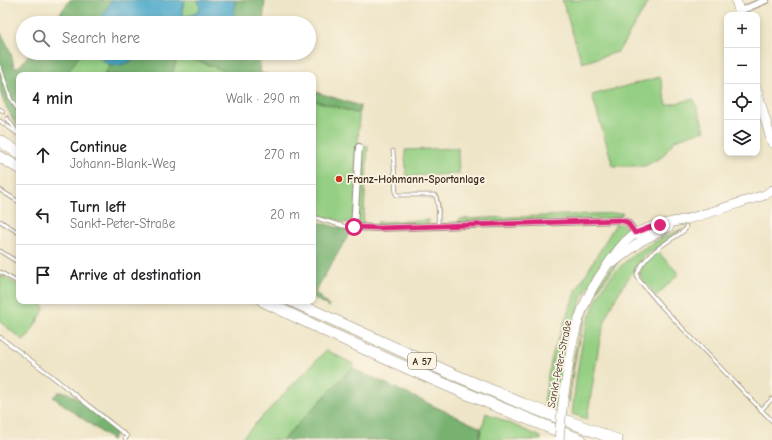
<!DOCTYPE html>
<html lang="en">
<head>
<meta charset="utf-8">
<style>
  body { margin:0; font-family:"Comic Neue",sans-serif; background:#f2f2f2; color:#202124 }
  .controls { position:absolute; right:12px; top:12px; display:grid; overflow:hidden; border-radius:8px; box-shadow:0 2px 6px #0003 }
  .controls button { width:36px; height:36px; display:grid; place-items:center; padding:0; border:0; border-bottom:1px solid #e0e0e0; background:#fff; color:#202124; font:20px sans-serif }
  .stop { position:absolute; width:12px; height:12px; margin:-9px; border:3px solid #db2777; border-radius:50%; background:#fff }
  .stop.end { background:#db2777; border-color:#fff; box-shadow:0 1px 4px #0008 }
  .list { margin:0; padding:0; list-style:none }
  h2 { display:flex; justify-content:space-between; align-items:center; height:52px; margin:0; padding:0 16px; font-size:17px }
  h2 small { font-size:13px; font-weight:400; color:#757577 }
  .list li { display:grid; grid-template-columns:26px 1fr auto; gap:12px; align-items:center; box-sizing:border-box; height:60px; padding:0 16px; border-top:1px solid #e0e0e0 }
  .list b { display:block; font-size:15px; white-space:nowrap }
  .list p { margin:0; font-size:13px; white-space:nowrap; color:#757577 }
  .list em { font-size:13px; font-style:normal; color:#757577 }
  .icon { flex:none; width:22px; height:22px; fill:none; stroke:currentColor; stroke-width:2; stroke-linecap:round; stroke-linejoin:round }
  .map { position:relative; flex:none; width:772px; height:440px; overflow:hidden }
  .search { position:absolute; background:#fff; box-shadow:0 2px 6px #0003; left:16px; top:16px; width:300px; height:44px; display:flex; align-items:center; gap:10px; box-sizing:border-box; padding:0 14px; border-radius:22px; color:#757577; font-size:15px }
  .panel { position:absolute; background:#fff; box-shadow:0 2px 6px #0003; left:16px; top:72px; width:300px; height:232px; border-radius:8px }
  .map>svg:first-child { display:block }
  .green { fill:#94cf83; stroke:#687c50 }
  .forest { fill:#77b271; stroke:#596e48 }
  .water { fill:#4aa8c9; stroke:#426974 }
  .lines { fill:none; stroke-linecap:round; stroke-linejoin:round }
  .lane-casing { stroke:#948872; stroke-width:4.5 }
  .street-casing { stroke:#948872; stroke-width:8 }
  .secondary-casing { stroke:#948872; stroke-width:10 }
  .highway-casing { stroke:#948872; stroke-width:12 }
  .lane { stroke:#fff; stroke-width:3 }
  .street { stroke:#fff; stroke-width:6 }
  .secondary { stroke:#fff; stroke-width:9 }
  .highway { stroke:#fff; stroke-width:11 }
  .secondary-bridge-casing { stroke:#948872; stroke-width:10; stroke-linecap:butt }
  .secondary-bridge { stroke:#fff; stroke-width:9 }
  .route { stroke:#db2777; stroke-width:5 }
  .poi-dot { fill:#c8321e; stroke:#fcf5e5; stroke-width:1.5 }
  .labels { text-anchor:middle; stroke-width:3.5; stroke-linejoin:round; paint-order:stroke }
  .shield { fill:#fcf5e5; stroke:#75675a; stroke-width:1 }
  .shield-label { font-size:10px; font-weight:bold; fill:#3b2a1e }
  .poi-label { font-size:11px; font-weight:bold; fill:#3b2a1e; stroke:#fcf5e5; text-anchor:start }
  .street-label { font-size:11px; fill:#3b2a1e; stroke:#fcf5e5 }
</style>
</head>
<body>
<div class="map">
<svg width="772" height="440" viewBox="0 0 772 440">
  <rect width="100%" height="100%" fill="#fcf5e5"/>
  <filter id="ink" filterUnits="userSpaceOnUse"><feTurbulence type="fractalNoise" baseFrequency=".025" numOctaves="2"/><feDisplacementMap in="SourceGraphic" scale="8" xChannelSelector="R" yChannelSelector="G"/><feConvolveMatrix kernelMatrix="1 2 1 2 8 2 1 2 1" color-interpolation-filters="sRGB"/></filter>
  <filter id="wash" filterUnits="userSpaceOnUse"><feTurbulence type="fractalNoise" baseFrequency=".012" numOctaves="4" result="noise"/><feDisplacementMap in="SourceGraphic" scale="16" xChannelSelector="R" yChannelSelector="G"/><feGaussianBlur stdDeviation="0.9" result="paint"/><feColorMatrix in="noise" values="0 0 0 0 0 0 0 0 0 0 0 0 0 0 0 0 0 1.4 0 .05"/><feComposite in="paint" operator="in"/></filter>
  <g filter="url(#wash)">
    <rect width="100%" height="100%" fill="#eee5c7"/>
    <g class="green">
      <path d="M185,0H198L200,7L198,13L189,17L184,16L182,9Z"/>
      <path d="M562,0H650L618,52L582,63Z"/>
      <path d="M81,53H96L101,59L111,65L104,75H66Z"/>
      <path d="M178,54L237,75H172Z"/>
      <path d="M660,77L667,105L694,99L705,130L675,140L662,157L645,166H613L592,95Z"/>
      <path d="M313,100L359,114L358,145L368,146L363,225L353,220L346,223L313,213Z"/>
      <path d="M458,148L459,174L406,176L405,150Z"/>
      <path d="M623,213L619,218L458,223L460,219Z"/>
      <path d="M429,220V224L377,225V222Z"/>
      <path d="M617,224C624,225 626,227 628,233L595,275L581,300L570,333L557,408L544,403L548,376L553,353L576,291L615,225Z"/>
      <path d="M683,229L641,259L618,294L608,312L600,339L587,419L572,414C583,323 588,265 683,229Z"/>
      <path d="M657,251L679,274L656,296L641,278C638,267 649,257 657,251Z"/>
      <path d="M619,259C613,272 602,282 595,295C578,328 574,365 569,402L567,401C576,348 579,300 619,259Z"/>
      <path d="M0,275L19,286V301H42L44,310L29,335L23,340L0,322Z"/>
      <path d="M326,350L355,365L283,440H240Z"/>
      <path d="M486,413L541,437V440H479Z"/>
    </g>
    <g class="forest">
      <path d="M70,0H112L103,14L99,23H53Z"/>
      <path d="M235,0H265L263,23H234Z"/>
      <path d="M0,32C7,42 13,56 14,68L20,66L30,53H81L66,75H19V128L14,121L4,103L0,91Z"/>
      <path d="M144,53H261L259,72L267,75H237L178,54L172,75H104L111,65C124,64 134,61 144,53Z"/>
      <path d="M313,91L360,106L359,114L313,100Z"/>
      <path d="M313,221L351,231L315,292L330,307L313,298Z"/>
      <path d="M352,368L481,428L479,440H283Z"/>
      <path d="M59,392C60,392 64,392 65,392C76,395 107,421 115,430V435L112,440L53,397Z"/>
    </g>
    <g class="water">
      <path d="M112,0H185C183,6 179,13 186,17L198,12L200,7L198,0H235L234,23H99L103,14Z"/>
      <path d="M96,53H144C137,59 120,68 111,65C105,64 100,57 96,53Z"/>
    </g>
  </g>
  <g filter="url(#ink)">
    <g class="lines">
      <defs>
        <g id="lane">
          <path d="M0,67L11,100L19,111"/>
          <path d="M0,109L3,111"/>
          <path d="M7,118L17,132"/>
          <path d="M0,121L18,134"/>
          <path d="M393,151L396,195H435C440,203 438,217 438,226"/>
          <path d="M0,190L19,202"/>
          <path d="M313,217L343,226L354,227"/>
          <path d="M0,221L19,233"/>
          <path d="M686,226L685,230C667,243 645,253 637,274L638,279L663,308L772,421"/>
          <path d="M0,251L19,263"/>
          <path d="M0,272L19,283"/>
          <path d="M0,337L49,374L127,436L125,440"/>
          <path d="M761,410L772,399"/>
        </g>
        <g id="street">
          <path d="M740,11L766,0"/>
          <path d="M359,147L354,227L380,228L620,220L627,222L637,235"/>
        </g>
        <g id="secondary">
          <path d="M736,0L740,15"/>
          <path d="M757,90L772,143"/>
          <path d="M614,262L641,241L669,227"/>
          <path d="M562,409C567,375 570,340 583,308C589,292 598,278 608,264C616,253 625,239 637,233C651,225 668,223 683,220C711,213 738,203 765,195L772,190"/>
        </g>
        <g id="highway">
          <path d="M0,141L19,153"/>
          <path d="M0,157L19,168"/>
          <path d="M263,301C367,352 473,398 581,440"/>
          <path d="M292,301L448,372L523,404L617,440"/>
        </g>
      </defs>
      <use href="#lane" class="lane-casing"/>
      <use href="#street" class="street-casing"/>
      <use href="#secondary" class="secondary-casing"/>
      <use href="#highway" class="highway-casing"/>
      <use href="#lane" class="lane"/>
      <use href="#street" class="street"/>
      <use href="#secondary" class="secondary"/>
      <use href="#highway" class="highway"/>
      <defs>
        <path id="secondary-bridge" d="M559,440L562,409"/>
      </defs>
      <use href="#secondary-bridge" class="secondary-bridge-casing"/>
      <use href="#secondary-bridge" class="secondary-bridge"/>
    </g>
  </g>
  <g class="lines" filter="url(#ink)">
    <path class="route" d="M354,227L380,228L620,220L627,222L635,233L648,228L660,225"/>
  </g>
  <circle class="poi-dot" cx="339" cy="179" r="4"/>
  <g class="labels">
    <rect class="shield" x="408" y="353" width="28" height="16" rx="3"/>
    <g class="shield-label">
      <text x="422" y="365">A 57</text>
    </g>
    <g class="poi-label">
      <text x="347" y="183">Franz-Hohmann-Sportanlage</text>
    </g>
    <g class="street-label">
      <text transform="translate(559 364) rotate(-79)" y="4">Sankt-Peter-Straße</text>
    </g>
  </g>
</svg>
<div class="controls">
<button>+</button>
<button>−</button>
<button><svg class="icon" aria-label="locate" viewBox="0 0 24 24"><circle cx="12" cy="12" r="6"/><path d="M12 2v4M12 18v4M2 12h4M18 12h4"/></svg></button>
<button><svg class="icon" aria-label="layers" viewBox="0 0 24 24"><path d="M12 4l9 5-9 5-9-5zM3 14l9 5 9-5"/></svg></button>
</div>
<div class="stop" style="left:354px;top:227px"></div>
<div class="stop end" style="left:660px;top:225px"></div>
<div class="search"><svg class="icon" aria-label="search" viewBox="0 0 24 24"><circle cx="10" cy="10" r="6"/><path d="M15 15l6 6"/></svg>Search here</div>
<section class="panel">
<h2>4 min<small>Walk · 290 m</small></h2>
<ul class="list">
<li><svg class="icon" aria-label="ahead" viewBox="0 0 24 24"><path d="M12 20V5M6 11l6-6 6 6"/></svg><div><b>Continue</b><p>Johann-Blank-Weg</p></div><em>270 m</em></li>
<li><svg class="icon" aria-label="left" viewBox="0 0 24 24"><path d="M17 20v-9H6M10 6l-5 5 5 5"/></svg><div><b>Turn left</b><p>Sankt-Peter-Straße</p></div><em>20 m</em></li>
<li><svg class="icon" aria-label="arrive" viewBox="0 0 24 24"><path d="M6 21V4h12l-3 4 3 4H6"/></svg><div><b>Arrive at destination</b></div></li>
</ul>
</section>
</div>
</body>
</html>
